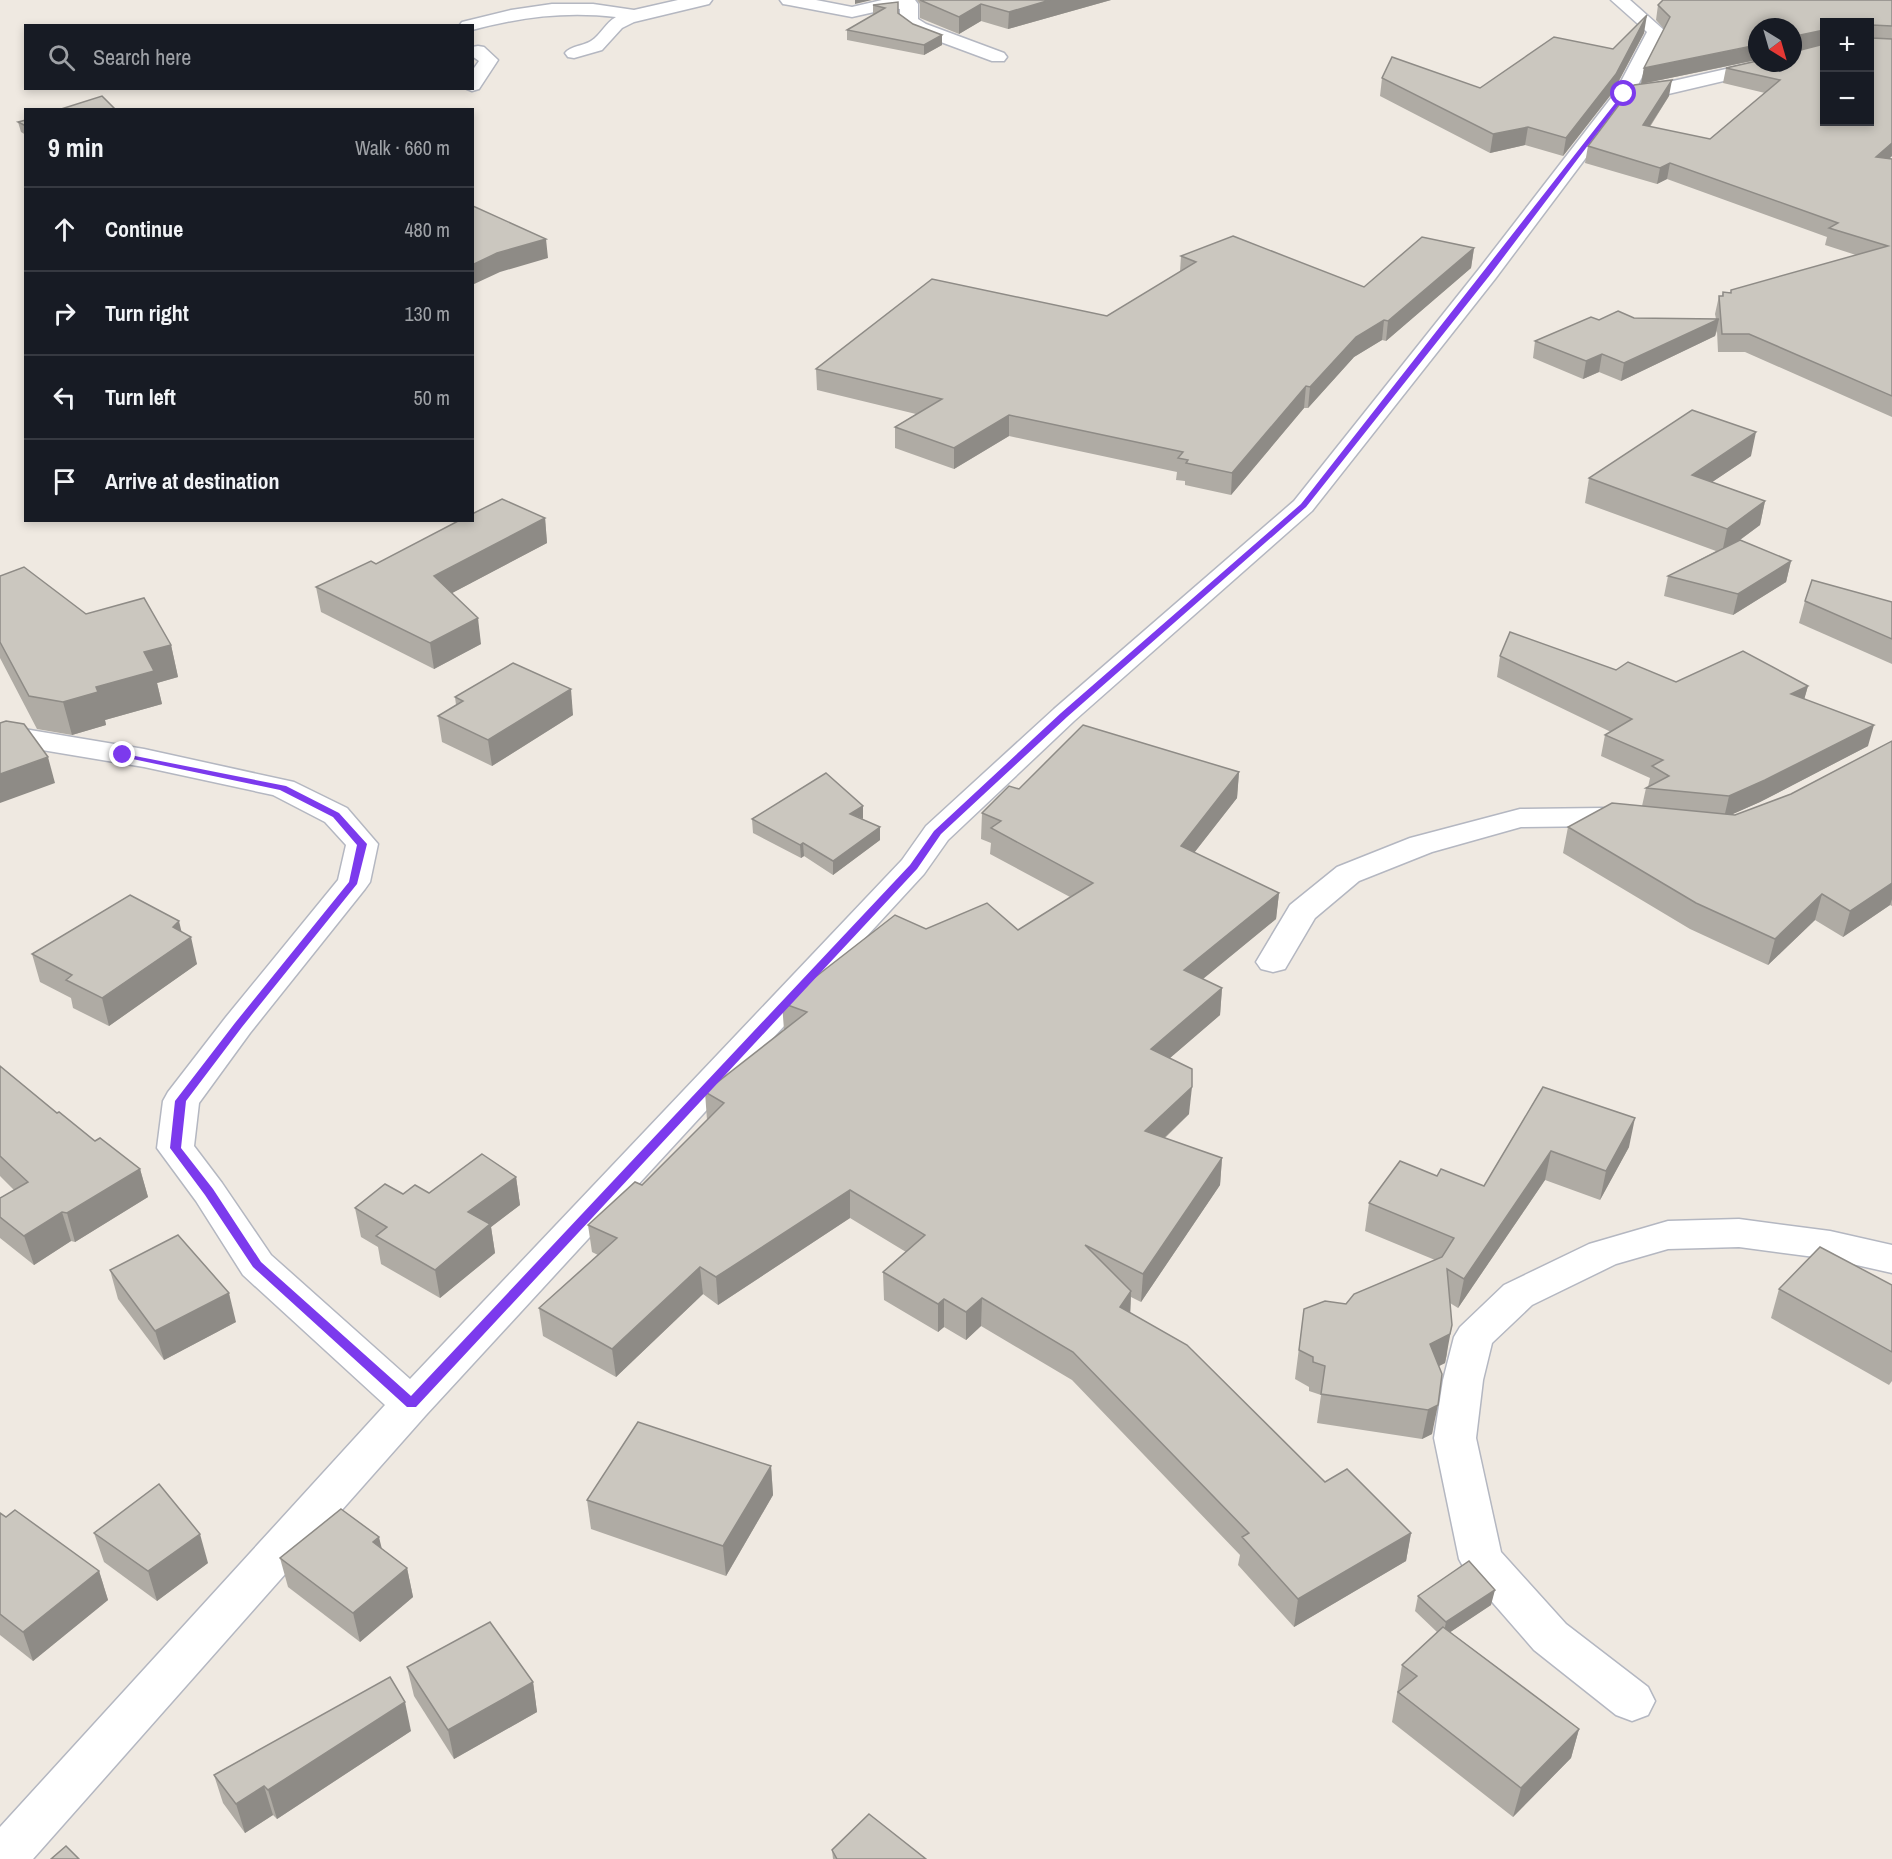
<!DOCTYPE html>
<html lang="en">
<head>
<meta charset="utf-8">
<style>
  body { margin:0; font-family:"Archivo Narrow",sans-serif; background:#242831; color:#f1f3f6 }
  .controls { position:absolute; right:18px; top:18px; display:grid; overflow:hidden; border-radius:0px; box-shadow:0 3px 9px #0003 }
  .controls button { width:54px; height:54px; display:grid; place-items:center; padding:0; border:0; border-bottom:2px solid #363941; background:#171b24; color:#f1f3f6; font:30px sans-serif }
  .compass { position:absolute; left:1748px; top:18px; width:54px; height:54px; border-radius:50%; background:#171b24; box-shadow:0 3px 9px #0003; rotate:143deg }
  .stop { position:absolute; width:18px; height:18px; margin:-14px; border:4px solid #7c3aed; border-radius:50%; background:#fff }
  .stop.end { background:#7c3aed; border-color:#fff; box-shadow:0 2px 6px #0008 }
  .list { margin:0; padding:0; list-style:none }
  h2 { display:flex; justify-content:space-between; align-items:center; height:78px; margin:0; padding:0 24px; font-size:26px }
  h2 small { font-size:20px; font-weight:400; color:#9ea1a6 }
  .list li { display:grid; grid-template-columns:39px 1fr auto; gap:18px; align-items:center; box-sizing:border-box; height:84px; padding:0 24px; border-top:2px solid #363941 }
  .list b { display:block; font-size:22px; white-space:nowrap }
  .list em { font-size:20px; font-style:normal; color:#9ea1a6 }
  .icon { flex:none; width:33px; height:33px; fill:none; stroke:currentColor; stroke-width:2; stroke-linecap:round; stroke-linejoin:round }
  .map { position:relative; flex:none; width:1892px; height:1859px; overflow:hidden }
  .search { position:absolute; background:#171b24; box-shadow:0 3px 9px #0003; left:24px; top:24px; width:450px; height:66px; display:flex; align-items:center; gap:15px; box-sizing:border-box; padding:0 21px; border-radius:0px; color:#9ea1a6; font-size:22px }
  .panel { position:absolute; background:#171b24; box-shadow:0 3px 9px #0003; left:24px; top:108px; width:450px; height:414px; border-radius:0px }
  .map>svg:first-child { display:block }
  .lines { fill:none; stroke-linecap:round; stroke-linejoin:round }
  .street-casing { stroke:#b4b7c1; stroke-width:3 }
  .street { fill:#fff; fill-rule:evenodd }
  .wall { fill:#afaba4; fill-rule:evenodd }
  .shaded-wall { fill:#8e8b86 }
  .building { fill:#cbc7bf; stroke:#8e8b86; stroke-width:1.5 }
  .route { fill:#7c3aed }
</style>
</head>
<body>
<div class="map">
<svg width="1892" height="1859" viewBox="0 0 1892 1859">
  <rect width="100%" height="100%" fill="#efe9e1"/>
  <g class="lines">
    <defs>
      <g id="street">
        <path d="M678,0H712L709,4L634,22L622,28L602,50L574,58L568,57L565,53C570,46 583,46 591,41C601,35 605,23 616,17C566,11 521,17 472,30V26H459L462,22L511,10L552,4H593L634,10Z"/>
        <path d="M780,0H816L852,7L882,0H915L918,4V19L926,24L1004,53L1007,57L1004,61H992L914,32L900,21V9L892,8L852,17L789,5L783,4Z"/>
        <path d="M1611,0H1630L1665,31L1637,87L1664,83L1757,62L1786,63L1783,67L1664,95L1630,99L1495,279L1312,511L1074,721L948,840L924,874L426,1415L33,1859H0V1827L385,1405L243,1275L196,1201L157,1148L163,1101L168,1092L226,1017L338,880L346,845L325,822L273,795L144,767L0,743V725L144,749L294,782L347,808L378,844L370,882L365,889L250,1033L199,1103L194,1146L222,1183L271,1255L410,1379L902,860L926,826L1054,709L1294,501L1479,269L1615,93L1647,32Z"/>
        <path d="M478,46L484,47L498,60L479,89L472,91L465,88H472V71L479,61L472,56V47Z"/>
        <path d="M1603,808L1642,813L1647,820L1642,827L1631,829L1603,826L1521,827L1432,852L1359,881L1315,918L1285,969L1273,972L1261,969L1256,962L1290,905L1337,867L1410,838L1520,809Z"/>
        <path d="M1739,1219L1830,1231L1892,1245V1273L1830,1259L1739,1247L1668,1249L1616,1264L1532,1305L1492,1343L1483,1380L1476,1438L1501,1552L1566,1624L1648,1687L1655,1701L1648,1715L1632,1721L1616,1715L1534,1650L1466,1572L1459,1559L1434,1438L1443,1380L1454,1337L1460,1327L1504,1285L1589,1244L1668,1221Z"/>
      </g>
    </defs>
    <use href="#street" class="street-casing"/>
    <use href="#street" class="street"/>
  </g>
  <g class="wall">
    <path d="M917,0H1111L1008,29L981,21L959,34L920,18V4Z"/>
    <path d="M1892,0V156L1889,159H1892V417L1745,352H1718L1717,331L1715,336L1621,381L1599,372L1583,379L1533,358L1535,341L1599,320L1634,318L1716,319L1715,314L1719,296H1722L1723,292H1730L1856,255L1825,245L1827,237L1667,179L1657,184L1585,163L1588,146L1669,96L1650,127L1710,139L1765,93L1723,83L1726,68L1793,63V27H1757V60L1641,84L1644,68L1664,29L1656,20L1658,5ZM1824,22H1869L1824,122Z"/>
    <path d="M898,2V13L913,24L942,35V45L924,55L847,40V30L873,15V5Z"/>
    <path d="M1644,33L1613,92L1563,156L1525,145L1490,153L1380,96L1382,78L1480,88L1613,49Z"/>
    <path d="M26,120V135L21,132L18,122Z"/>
    <path d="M1474,248L1471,268L1386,341L1382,340L1354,357L1308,408H1304L1231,495L1185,485V481L1176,480L1177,472L1009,436L954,469L895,448V427L916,414L817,390L816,369L1107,316L1180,272L1181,256L1364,287Z"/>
    <path d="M1751,456L1712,482L1765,501L1760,525L1740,540L1791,561L1786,582L1733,615L1664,596L1668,576L1716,551L1585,503L1589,478Z"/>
    <path d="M545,518L547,543L452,593L481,644L434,669L321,612L316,587Z"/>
    <path d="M0,576L86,614L171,645L178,677L157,683L162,704L105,720L106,725L72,735L37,729L0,658Z"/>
    <path d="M1805,601L1892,602V664L1799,623Z"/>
    <path d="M1500,656L1616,670L1676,682L1808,686L1804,699L1868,746L1760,802L1730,815H1735L1791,794L1892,741V906L1890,905L1843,937L1815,920L1768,965L1690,929L1563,853L1568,827L1642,806L1646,788L1648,787L1650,778L1601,756L1605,735L1611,732L1497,677Z"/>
    <path d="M455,697L573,715L492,766L442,742L438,716L456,705Z"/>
    <path d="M1239,772L1237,798L1194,853L1279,893L1276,919L1203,979L1222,988L1220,1015L1170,1058L1189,1114L1165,1138L1222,1158L1220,1185L1141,1302L1131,1297L1130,1313L1325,1482L1411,1533L1406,1561L1294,1627L1238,1565L1240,1555L1072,1380L981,1326L966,1340L944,1327L938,1332L884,1300L883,1272L906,1252L850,1218L718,1305L703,1294L616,1377L543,1336L539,1308L598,1255L592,1252L588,1225L642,1185L707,1120L705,1092L785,1030H784L782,1003L926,929L1018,930L1070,897L990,854L991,843L981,839L982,813L1019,789Z"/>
    <path d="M752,819H863L880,840L833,875L804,856L801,858L753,833Z"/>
    <path d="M181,932L197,964L109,1026L73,1008L71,998L40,982L32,954Z"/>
    <path d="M0,1066L57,1113L95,1141L140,1169L148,1197L75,1242L71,1241L34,1265L0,1238V1198L14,1190L0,1176Z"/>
    <path d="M1543,1087L1629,1147L1600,1200L1545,1180L1458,1308L1450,1303L1447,1354L1445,1363L1439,1366L1432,1434L1422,1439L1317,1423L1321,1395L1309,1391V1387L1295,1379L1304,1309L1346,1304L1435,1260L1365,1231L1369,1203L1437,1176L1484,1186Z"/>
    <path d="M516,1177L520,1205L491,1227L495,1253L440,1298L381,1264L378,1247L361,1237L355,1208L403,1194L429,1193Z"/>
    <path d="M110,1270L236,1322L164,1360L118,1299Z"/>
    <path d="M1892,1285V1381L1889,1385L1771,1318L1779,1289Z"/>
    <path d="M771,1466L773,1495L726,1576L591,1529L587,1500Z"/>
    <path d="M0,1513L99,1571L108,1600L33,1661L0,1635Z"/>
    <path d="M94,1533L208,1563L157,1601L104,1562Z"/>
    <path d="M382,1549L407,1568L413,1597L360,1642L288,1587L280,1558Z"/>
    <path d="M1418,1596L1491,1605L1450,1632L1579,1729L1571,1758L1513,1817L1392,1722L1402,1665L1437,1632L1415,1611Z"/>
    <path d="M407,1667L533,1682L537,1712L454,1759L414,1696Z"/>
    <path d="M411,1731L277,1819L273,1815L245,1833L223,1803L214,1775Z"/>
    <path d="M832,1850L926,1859H833Z"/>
  </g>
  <g class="shaded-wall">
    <path d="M855,0H872L855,4Z"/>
    <path d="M1050,0H1111L1008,29L1009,12Z"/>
    <path d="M981,4V21L959,34V17Z"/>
    <path d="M1647,15L1644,33L1613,92L1563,156L1566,138Z"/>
    <path d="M1824,30V45L1793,52L1796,36Z"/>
    <path d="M942,35V45L924,55V45Z"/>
    <path d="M1757,45L1756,60L1641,84L1644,68Z"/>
    <path d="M1672,80L1669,96L1640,141L1643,125Z"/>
    <path d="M1528,127L1525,145L1490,153L1493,134Z"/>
    <path d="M1892,143V156L1872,174L1876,157Z"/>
    <path d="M1670,163L1667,179L1657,184L1660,168Z"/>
    <path d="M546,239L548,258L500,272L472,285V265L497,253Z"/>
    <path d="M1474,248L1471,268L1386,341L1388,321Z"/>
    <path d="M1719,319L1715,336L1621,381L1624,363Z"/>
    <path d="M1384,320L1382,340L1354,357L1308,408L1310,387L1356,337Z"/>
    <path d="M1602,354L1599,372L1583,379L1586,361Z"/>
    <path d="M1306,386L1304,408L1231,495L1232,473Z"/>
    <path d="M1009,415V436L954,469V448Z"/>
    <path d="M1756,432L1751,456L1687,499L1692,475Z"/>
    <path d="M1765,501L1760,525L1722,553L1727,529Z"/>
    <path d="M545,518L547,543L437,601L434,576Z"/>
    <path d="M1791,561L1786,582L1733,615L1738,594Z"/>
    <path d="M478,618L481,644L434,669L430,643Z"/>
    <path d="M171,645L178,677L157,683L162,704L105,720L106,725L72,735L63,702L96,687L144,652Z"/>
    <path d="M1808,686L1802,707L1791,694Z"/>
    <path d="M571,689L573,715L492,766L488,740Z"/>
    <path d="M1874,725L1868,746L1760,802L1724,818L1729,796Z"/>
    <path d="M48,757L55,783L0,803V774Z"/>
    <path d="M1239,772L1237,798L1179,872L1181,846Z"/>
    <path d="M863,806V819L850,814Z"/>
    <path d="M880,827V840L833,875V861Z"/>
    <path d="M803,843L804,856L801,858L800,845Z"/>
    <path d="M1892,883V899L1890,905L1843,937L1850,911Z"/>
    <path d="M1279,893L1276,919L1182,996L1184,970Z"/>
    <path d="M1822,894L1815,920L1768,965L1775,939Z"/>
    <path d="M179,921L184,942L191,937L197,964L109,1026L102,998Z"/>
    <path d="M1222,988L1220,1015L1149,1076L1151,1049Z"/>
    <path d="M1192,1087L1189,1114L1143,1158L1145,1131Z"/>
    <path d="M1635,1118L1629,1147L1600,1200L1606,1171Z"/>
    <path d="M1551,1151L1545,1180L1458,1308L1464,1279Z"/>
    <path d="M1222,1158L1220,1185L1141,1302L1143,1274Z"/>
    <path d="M140,1169L148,1197L75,1242L67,1213Z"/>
    <path d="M516,1177L520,1205L491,1227L495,1253L440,1298L435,1270L468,1212Z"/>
    <path d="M850,1190V1218L718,1305L716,1277Z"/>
    <path d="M62,1212L71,1241L34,1265L24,1236Z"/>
    <path d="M700,1267L703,1294L616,1377L612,1349Z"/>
    <path d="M1131,1291L1130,1319L1120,1307Z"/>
    <path d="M229,1293L236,1322L164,1360L155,1331Z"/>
    <path d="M982,1298L981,1326L966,1340V1312Z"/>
    <path d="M944,1299V1327L938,1332V1304Z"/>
    <path d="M1452,1325L1445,1363L1425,1373L1430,1344Z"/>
    <path d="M1438,1405L1432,1434L1422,1439L1428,1410Z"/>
    <path d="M771,1466L773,1495L726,1576L723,1546Z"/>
    <path d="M1411,1533L1406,1561L1294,1627L1298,1599Z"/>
    <path d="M200,1534L208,1563L157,1601L148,1571Z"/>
    <path d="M379,1537L386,1566L373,1542Z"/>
    <path d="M407,1568L413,1597L360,1642L353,1613Z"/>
    <path d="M99,1571L108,1600L33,1661L23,1632Z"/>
    <path d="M1495,1590L1491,1605L1443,1637L1446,1622Z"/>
    <path d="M533,1682L537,1712L454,1759L448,1730Z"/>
    <path d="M405,1702L411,1731L277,1819L268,1790Z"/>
    <path d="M1579,1729L1571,1758L1513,1817L1521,1788Z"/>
    <path d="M264,1786L273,1815L245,1833L236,1804Z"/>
  </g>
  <g class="building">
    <path d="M920,0H1050L1009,12L981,4L959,17Z"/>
    <path d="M1663,0H1892V26L1872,25V38L1892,39V143L1876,157L1892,159V396L1749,334H1722L1719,296H1723V292L1731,293V290L1888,246L1829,228L1838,223L1670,163L1660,168L1588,146L1634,85L1672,80L1643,125L1710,139L1780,80L1726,68L1757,61V63H1793V50L1797,51L1824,44V122H1869V22H1824V30L1796,36L1794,45H1793V27H1757V45L1644,68L1670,17L1658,5Z"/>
    <path d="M898,2V13L913,24L942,35L924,45L847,30L885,8L873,5Z"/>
    <path d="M1647,15L1616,74L1566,138L1528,127L1493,134L1382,78L1392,57L1480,88L1554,37L1613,49Z"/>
    <path d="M102,96L116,110H58Z"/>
    <path d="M26,120V126L18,122Z"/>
    <path d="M472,206H473L546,239L497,253L472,265Z"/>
    <path d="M1233,236L1364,287L1422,237L1474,248L1388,321L1384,320L1356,337L1310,387L1306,386L1232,473L1186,463L1188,460L1178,458L1183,452L1009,415L954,448L895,427L942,399L816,369L932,279L1107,316L1196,262L1181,256Z"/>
    <path d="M1618,311L1634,318L1719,319L1624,363L1602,354L1586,361L1535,341L1591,317L1599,320Z"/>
    <path d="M1692,410L1756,432L1692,475L1765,501L1727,529L1589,478Z"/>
    <path d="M502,499L545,518L434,576L478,618L430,643L316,587L371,561L376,564L460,520H472V514Z"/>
    <path d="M1740,540L1791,561L1738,594L1668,576Z"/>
    <path d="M24,567L86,614L144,598L171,645L144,652L154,671L96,687L98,692L63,702L29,696L0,642V576Z"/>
    <path d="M1812,580L1892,602V639L1805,601Z"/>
    <path d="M1510,632L1616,670L1628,662L1676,682L1743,651L1808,686L1791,694L1874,725L1765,780L1729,796L1646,788L1669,776L1652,766L1663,760L1605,735L1632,719L1500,656Z"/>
    <path d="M513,663L571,689L488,740L438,716L463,701L455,697Z"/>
    <path d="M6,721L24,724L48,757L0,774V723Z"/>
    <path d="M1083,725L1239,772L1181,846L1279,893L1184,970L1222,988L1151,1049L1192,1069V1087L1145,1131L1222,1158L1143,1274L1085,1245L1131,1291L1120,1307L1187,1345L1325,1482L1347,1469L1411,1533L1298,1599L1242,1537L1249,1533L1073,1352L982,1298L966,1312L944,1299L938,1304L883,1272L925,1235L850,1190L716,1277L700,1267L612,1349L539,1308L617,1238L588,1225L635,1182L642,1185L724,1103L705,1092L807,1012L782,1003L895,915L926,929L987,903L1018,930L1093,883L991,828L1001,821L982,813L1009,786L1019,789Z"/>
    <path d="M1892,741V883L1850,911L1822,894L1775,939L1696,903L1568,827L1612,803L1735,815L1791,794Z"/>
    <path d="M826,773L863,806L850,814L880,827L833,861L803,843L800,845L752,819Z"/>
    <path d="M130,895L179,921L173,927L191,937L102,998L66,980L72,975L32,954Z"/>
    <path d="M0,1066L57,1113L59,1112L95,1141L100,1138L140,1169L67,1213L62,1212L24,1236L0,1217V1198L28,1182L0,1156Z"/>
    <path d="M1543,1087L1635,1118L1606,1171L1551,1151L1464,1279L1447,1269L1452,1325L1450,1334L1430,1344L1442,1374L1438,1405L1428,1410L1321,1394L1325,1366L1313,1362V1357L1299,1350L1304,1309L1325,1301L1346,1304L1354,1294L1442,1257L1454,1238L1369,1203L1400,1161L1437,1176L1441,1169L1484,1186Z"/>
    <path d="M482,1154L516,1177L468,1212L490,1224L435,1270L376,1236L387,1227L355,1208L385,1184L403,1194L415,1185L429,1193Z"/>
    <path d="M178,1235L229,1293L155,1331L110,1270Z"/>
    <path d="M1820,1247L1892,1285V1352L1779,1289Z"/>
    <path d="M638,1422L771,1466L723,1546L587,1500Z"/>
    <path d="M159,1484L200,1534L148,1571L94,1533Z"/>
    <path d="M341,1509L379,1537L373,1542L407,1568L353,1613L280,1558Z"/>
    <path d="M15,1510L99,1571L23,1632L0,1614V1513L6,1517Z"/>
    <path d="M1469,1561L1495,1590L1446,1622L1418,1596Z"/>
    <path d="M490,1622L533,1682L448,1730L407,1667Z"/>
    <path d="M1443,1627L1579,1729L1521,1788L1398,1692L1417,1676L1402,1665Z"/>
    <path d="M390,1677L405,1702L268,1790L264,1786L236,1804L214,1775Z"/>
    <path d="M869,1814L926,1859H837L832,1850Z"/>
    <path d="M66,1846L79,1859H51Z"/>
  </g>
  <path class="route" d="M1624,92L1626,95L1490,275L1306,507L1067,717L941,834L917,869L416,1407H407L253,1267L205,1195L170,1148L175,1101L235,1023L349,882L357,845L333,817L280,790L123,757L119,755L120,753L286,786L339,813L367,844L357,884L242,1027L186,1101L181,1148L213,1189L261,1262L411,1396L910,865L934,831L1061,713L1301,504Z"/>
</svg>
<div class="controls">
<button>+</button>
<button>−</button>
</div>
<svg class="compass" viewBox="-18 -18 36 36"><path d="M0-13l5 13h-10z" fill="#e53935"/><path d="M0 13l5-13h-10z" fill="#9ea1a6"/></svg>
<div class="stop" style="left:1624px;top:94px"></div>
<div class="stop end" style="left:123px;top:755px"></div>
<div class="search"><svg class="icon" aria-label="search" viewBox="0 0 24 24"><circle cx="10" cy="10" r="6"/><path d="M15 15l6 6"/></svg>Search here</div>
<section class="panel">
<h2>9 min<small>Walk · 660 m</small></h2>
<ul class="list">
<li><svg class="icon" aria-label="ahead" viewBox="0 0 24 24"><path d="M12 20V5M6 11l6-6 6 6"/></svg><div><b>Continue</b></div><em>480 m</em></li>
<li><svg class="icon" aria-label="right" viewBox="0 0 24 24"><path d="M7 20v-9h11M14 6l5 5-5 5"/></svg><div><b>Turn right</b></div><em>130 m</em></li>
<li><svg class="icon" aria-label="left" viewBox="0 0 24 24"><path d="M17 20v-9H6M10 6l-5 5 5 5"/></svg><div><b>Turn left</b></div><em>50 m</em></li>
<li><svg class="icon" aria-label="arrive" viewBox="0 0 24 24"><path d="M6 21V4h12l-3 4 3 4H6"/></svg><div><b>Arrive at destination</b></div></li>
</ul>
</section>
</div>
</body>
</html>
